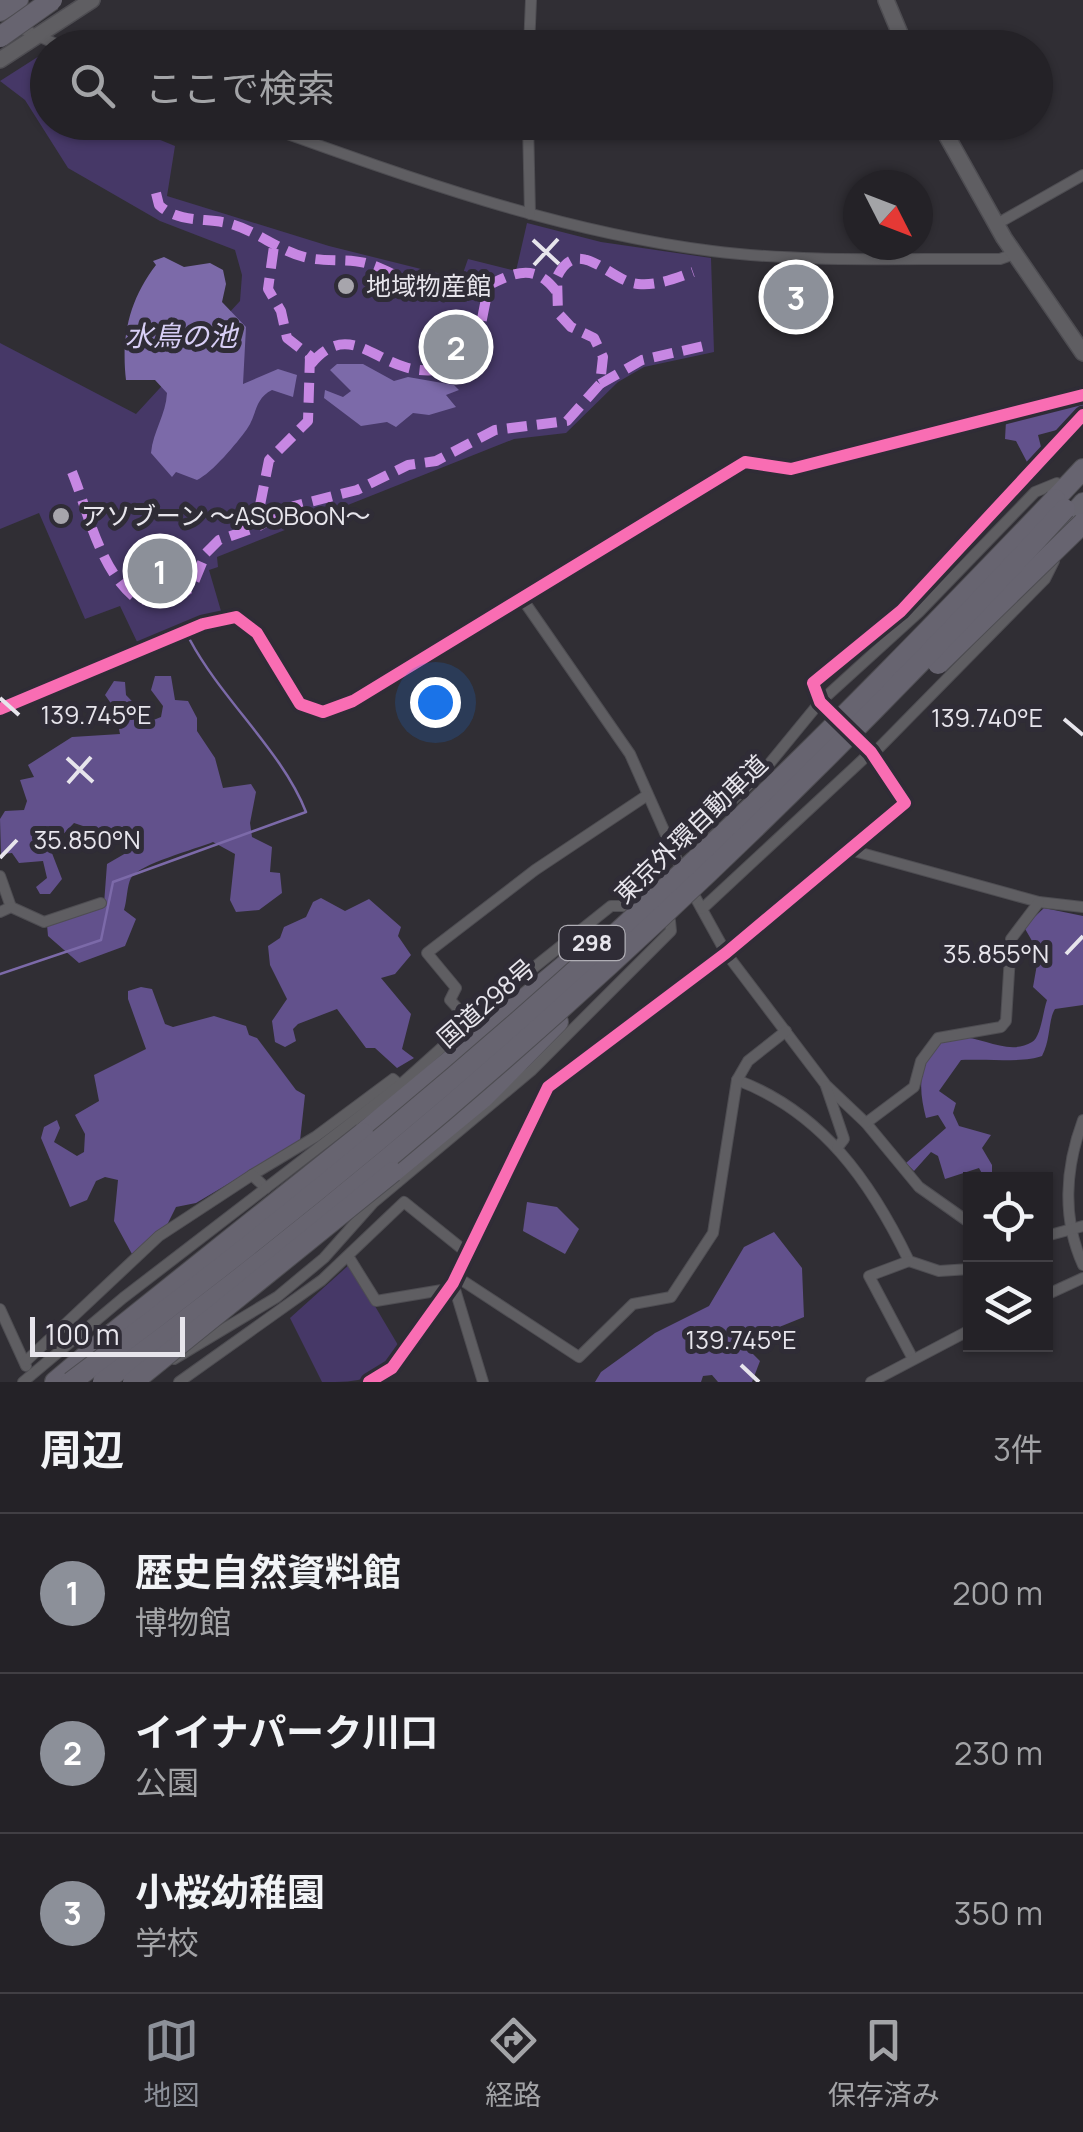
<!DOCTYPE html>
<html lang="ja">
<head>
<meta charset="utf-8">
<style>
  body { margin:0; font-family:Manrope,"Noto Sans JP",sans-serif; background:#302f33; color:#f1f3f6 }
  .controls { position:absolute; right:30px; bottom:30px; display:grid; overflow:hidden; border-radius:0px; box-shadow:0 2px 8px #0004 }
  .controls button { width:90px; height:90px; display:grid; place-items:center; padding:0; border:0; border-bottom:2px solid #413f44; background:#242227; color:#f1f3f6; font:50px sans-serif }
  .compass { position:absolute; left:843px; top:170px; width:90px; height:90px; border-radius:50%; background:#242227; box-shadow:0 2px 8px #0004; rotate:132deg }
  .scale { position:absolute; left:30px; bottom:25px; width:155px; box-sizing:border-box; padding-left:10px; border:5px solid #e7e5ec; border-top:0; font-size:28px; line-height:35px; white-space:nowrap; color:#e7e5ec; -webkit-text-stroke:8px #2f2c36; paint-order:stroke }
  .you { position:absolute; left:435px; top:702px; width:35px; height:35px; margin:-25px; border:8px solid #fff; border-radius:50%; background:#1a73e8; box-shadow:0 0 0 15px #1a73e833 }
  .badge { display:grid; place-items:center; width:65px; height:65px; border-radius:50%; background:#8c9099; color:#fff; font-size:32px; font-weight:700 }
  .pin { position:absolute; translate:-50% -50%; border:5px solid #fff; box-shadow:0 2px 10px #0006 }
  .list { margin:0; padding:0; list-style:none }
  h2 { display:flex; justify-content:space-between; align-items:center; height:130px; margin:0; padding:0 40px; font-size:42px }
  h2 small { font-size:32px; font-weight:400; color:#a3a4a7 }
  .list li { display:grid; grid-template-columns:65px 1fr auto; gap:30px; align-items:center; box-sizing:border-box; height:160px; padding:0 40px; border-top:2px solid #413f44 }
  .list b { display:block; font-size:38px; white-space:nowrap }
  .list p { margin:0; font-size:32px; white-space:nowrap; color:#a3a4a7 }
  .list em { font-size:32px; font-style:normal; color:#a3a4a7 }
  .icon { flex:none; width:55px; height:55px; fill:none; stroke:currentColor; stroke-width:2; stroke-linecap:round; stroke-linejoin:round }
  .map { position:relative; flex:none; width:1083px; height:1382px; overflow:hidden }
  .search { position:absolute; background:#242227; box-shadow:0 2px 8px #0004; left:30px; right:30px; top:30px; height:110px; display:flex; align-items:center; gap:25px; box-sizing:border-box; padding:0 35px; border-radius:55px; color:#a3a4a7; font-size:38px }
  .sheet { height:610px; background:#242227 }
  nav { display:flex; justify-content:space-around; align-items:center; box-sizing:border-box; height:140px; border-top:2px solid #413f44; background:#242227; font-size:28px; color:#a3a4a7 }
  nav a { display:grid; justify-items:center; gap:5px }
  nav .on { color:#8c9099 }
  .map>svg:first-child { display:block }
  .green { fill:#463867 }
  .forest { fill:#62518c }
  .water { fill:#7c6aa9 }
  .lines { fill:none; stroke-linecap:round; stroke-linejoin:round }
  .stream { stroke:#7c6aa9; stroke-width:2.5 }
  .minor-casing { stroke:#4e4d52; stroke-width:12 }
  .secondary-casing { stroke:#4e4d52; stroke-width:18 }
  .trunk-casing { stroke:#4e4d52; stroke-width:20 }
  .motorway-casing { stroke:#4e4d52; stroke-width:22 }
  .minor { stroke:#5f5e62; stroke-width:10 }
  .secondary { stroke:#5f5e62; stroke-width:15 }
  .trunk { stroke:#66646e; stroke-width:18 }
  .motorway { stroke:#676470; stroke-width:20 }
  .motorway-bridge-casing { stroke:#4e4d52; stroke-width:22; stroke-linecap:butt }
  .motorway-bridge { stroke:#676470; stroke-width:20 }
  .quiet { stroke:#c787e3; stroke-width:10; stroke-dasharray:20 10; stroke-linecap:butt }
  .cycleway-casing { stroke:#2f2c36; stroke-width:19 }
  .cycleway { stroke:#f96db3; stroke-width:12 }
  .ticks { fill:none; stroke:#e7e5ec; stroke-width:4 }
  .poi-dot { fill:#a7a5ac; stroke:#2f2c36; stroke-width:4 }
  .labels { text-anchor:middle; stroke-width:10; stroke-linejoin:round; paint-order:stroke }
  .shield { fill:#2f2c36; stroke:#b0aeb5; stroke-width:2.5 }
  .shield-label { font-size:22px; font-weight:bold; fill:#e7e5ec }
  .poi-label { font-size:25px; fill:#e7e5ec; stroke:#2f2c36; text-anchor:start }
  .street-label { font-size:25px; fill:#e7e5ec; stroke:#2f2c36 }
  .water-label { font-size:28px; font-style:italic; fill:#d8cff6; stroke:#2f2c36 }
  .ticks-label { font-size:25px; text-anchor:middle; fill:#e7e5ec; stroke:#2f2c36; stroke-width:10; stroke-linejoin:round; paint-order:stroke }
</style>
</head>
<body>
<div class="map">
<svg width="1083" height="1382" viewBox="0 0 1083 1382">
  <rect width="100%" height="100%" fill="#302e34"/>
  <g class="green">
    <path d="M47,51L48,122L119,123L175,146L167,196L329,246L461,279L468,259L516,271L527,223L601,242L711,258L714,352L644,367L618,382L566,433L514,439L217,557L218,567L209,570L221,611L139,646L120,606L85,619L39,513L0,529V343L136,414L240,301L242,275L235,250L160,221L68,168L25,100L0,81Z"/>
    <path d="M350,1264L398,1345C378,1382 361,1382 322,1382L290,1318Z"/>
  </g>
  <g class="forest">
    <path d="M1083,401V411L1068,427L1038,435L1042,451L1027,462L1016,441L1005,439L1006,421L1012,418Z"/>
    <path d="M155,676H171L175,700L188,701L197,718V731L215,758L223,788L251,784L256,792L250,823L252,837L272,847L270,872L280,873L282,893L259,910L236,912L230,900L235,854L213,842C196,849 139,864 131,878C127,885 127,901 124,910L136,919L125,946L79,963L48,936L47,925L104,904L107,864L126,853V844L119,838L96,847L89,841L86,827L74,823L50,848L62,879L50,894H40L36,887L47,878L43,861L19,863L12,853L1,854L0,819L5,811L24,810L27,801L20,780L34,777L28,765L72,737L120,734L115,709L105,695L114,681L125,682L126,695L151,721L161,717L163,706L151,690Z"/>
    <path d="M321,898L345,911L369,899L401,927L398,936L411,955L395,974L381,978L411,1014L402,1049L414,1058L397,1068L375,1048H366L337,1009L298,1024L293,1029L296,1041L285,1047L275,1042L272,1021L287,999L270,965L268,946L280,938L284,927L306,917L313,902Z"/>
    <path d="M1044,908L1083,916V1005L1055,1009C1048,1020 1051,1039 1042,1056C1025,1063 982,1059 961,1060L939,1091L956,1103L953,1113L959,1126L991,1135L982,1148L992,1165V1179H985L979,1168L945,1179L938,1156L931,1152L914,1171L906,1163L946,1128L938,1115L926,1118C920,1094 917,1072 933,1051C960,1015 1000,1062 1032,1042C1041,1037 1043,1011 1047,1000L1033,987L1039,953L1024,927Z"/>
    <path d="M141,987L152,989L165,1024L173,1027L214,1016L246,1026L249,1035L257,1038L296,1090L305,1095L300,1141L196,1203L176,1207L166,1227L132,1254L114,1221L118,1180L105,1177L96,1181L87,1200L70,1207L41,1138L44,1127L57,1120L60,1128L54,1142L77,1156L84,1152L85,1134L75,1115L99,1101L94,1075L146,1049L128,999V991Z"/>
    <path d="M527,1202L557,1207L579,1229L565,1254L523,1231Z"/>
    <path d="M774,1232L802,1268L804,1317L747,1340L749,1350L760,1361L752,1382H718L712,1375L703,1376L701,1382H595L601,1372L655,1333L709,1306L744,1247Z"/>
  </g>
  <g class="water">
    <path d="M164,257L184,267L210,263L223,270L226,284L222,302L246,327L243,384L278,369L297,375L293,397L272,390C254,399 257,415 247,429C237,443 212,473 197,480L176,472L172,477L151,453C153,431 166,415 167,393L155,380H126C121,337 129,300 156,265L153,261Z"/>
    <path d="M337,364H363L394,381L408,377L454,385L459,390L446,395L456,407L429,415L413,413L396,427L387,422L361,426L324,398L325,390L343,397L351,391L330,370Z"/>
  </g>
  <g class="lines">
    <path class="stream" d="M0,974L101,940L113,882L306,812C282,751 222,700 190,640"/>
    <defs>
      <g id="minor">
        <path d="M16,26L65,48"/>
        <path d="M529,48L531,0"/>
        <path d="M254,122C404,176 554,231 712,251C807,263 905,258 1000,259L1014,254"/>
        <path d="M528,122L530,214"/>
        <path d="M995,225L1083,175"/>
        <path d="M521,597L630,754L682,871"/>
        <path d="M0,709L203,624L236,617L257,633L300,704L323,712L353,701L745,462L791,469L1083,395"/>
        <path d="M830,713L820,702L813,683L901,611L1083,415"/>
        <path d="M873,754L1045,579L1054,561"/>
        <path d="M711,834L713,819L765,769L820,702L919,612L1035,492L1057,483"/>
        <path d="M854,851L1039,902L1083,907"/>
        <path d="M0,876L11,907"/>
        <path d="M689,886L726,953L826,1085L866,1123L919,1187L970,1223"/>
        <path d="M702,909L871,752"/>
        <path d="M0,912L11,907L44,922L101,903"/>
        <path d="M471,1023L450,1000L456,988L427,953L535,870L646,796"/>
        <path d="M737,1080C822,1112 871,1182 909,1261L939,1271L970,1269"/>
        <path d="M826,1086L844,1139L837,1148"/>
        <path d="M1083,1120C1065,1168 1062,1219 1083,1265"/>
        <path d="M866,1123L914,1087L921,1061L938,1038L1001,1027L1006,1021L1011,939L1039,902"/>
        <path d="M252,1175L315,1137L393,1079L400,1085"/>
        <path d="M1046,1236L1083,1226"/>
        <path d="M348,1256L376,1301L448,1289"/>
        <path d="M909,1261L869,1276L913,1359"/>
        <path d="M454,1275L579,1357L633,1304L671,1297L713,1233L737,1080L748,1061L786,1031"/>
        <path d="M453,1283L483,1382"/>
        <path d="M1046,1295L1083,1278"/>
        <path d="M0,1309L26,1366"/>
        <path d="M174,1359L277,1297L324,1258L373,1203L531,1071L671,931L670,921"/>
        <path d="M25,1362L159,1236L252,1175L266,1188"/>
        <path d="M23,1382L123,1298L400,1085L507,989L611,906H633"/>
        <path d="M179,1382L322,1280L404,1202L466,1252"/>
        <path d="M369,1382L392,1368L453,1283L548,1087L726,953L905,803L863,744"/>
        <path d="M871,1382L970,1330"/>
      </g>
      <g id="secondary">
        <path d="M886,0L906,48"/>
        <path d="M0,60L92,0"/>
        <path d="M939,122L1004,238L1083,353"/>
      </g>
      <path id="trunk" d="M1060,528L1083,502"/>
      <g id="motorway">
        <path d="M0,11L18,0"/>
        <path d="M1055,499L1083,469"/>
        <path d="M363,1133L582,951"/>
        <path d="M393,1172L484,1097L558,1022"/>
        <path d="M55,1382L113,1333"/>
      </g>
    </defs>
    <use href="#minor" class="minor-casing"/>
    <use href="#secondary" class="secondary-casing"/>
    <use href="#trunk" class="trunk-casing"/>
    <use href="#motorway" class="motorway-casing"/>
    <use href="#minor" class="minor"/>
    <use href="#secondary" class="secondary"/>
    <use href="#trunk" class="trunk"/>
    <use href="#motorway" class="motorway"/>
    <defs>
      <g id="motorway-bridge">
        <path d="M0,37L52,0"/>
        <path d="M938,664L1083,523"/>
        <path d="M113,1333L363,1133"/>
        <path d="M71,1382C291,1218 503,1042 703,853C824,739 940,619 1055,499"/>
        <path d="M103,1382C452,1125 772,828 1065,509"/>
        <path d="M133,1382L393,1172"/>
      </g>
    </defs>
    <use href="#motorway-bridge" class="motorway-bridge-casing"/>
    <use href="#motorway-bridge" class="motorway-bridge"/>
    <g class="quiet">
      <path d="M156,193L159,205C179,224 206,217 231,224C259,232 280,252 308,258C329,262 349,258 369,264C399,273 422,297 454,296C493,294 524,248 556,291"/>
      <path d="M311,364C345,323 370,357 405,367C421,372 438,371 454,367L479,334L488,289"/>
      <path d="M600,384L642,360L708,345"/>
      <path d="M72,472C89,514 100,572 138,600L177,597L192,587L206,553L219,540L257,527L294,506L357,490L408,465L436,461L495,430L567,421L600,384L603,357L594,338L571,327L558,313L557,277C578,233 610,282 638,284C657,286 676,278 693,272"/>
      <path d="M243,530L259,510L269,460L308,421L310,356L287,338L281,311L268,289L274,246"/>
    </g>
    <defs>
      <g id="cycleway">
        <path d="M0,709L203,624L236,617L257,633L300,704L323,712L353,701L745,462L791,469L1083,395"/>
        <path d="M369,1382L392,1368L453,1283L548,1087L726,953L905,803L871,752L820,702L813,683L901,611L1083,415"/>
      </g>
    </defs>
    <use href="#cycleway" class="cycleway-casing"/>
    <use href="#cycleway" class="cycleway"/>
  </g>
  <path class="ticks" d="M533,240L559,264M534,265L558,239M0,698L19,715M1064,719L1083,735M67,758L93,782M68,783L91,757M0,858L17,840M1066,954L1083,936M741,1365L759,1382"/>
  <g class="poi-dot">
    <circle cx="346" cy="286" r="10"/>
    <circle cx="61" cy="516" r="10"/>
  </g>
  <g class="labels">
    <rect class="shield" x="559.5" y="926" width="65" height="34" rx="8"/>
    <g class="shield-label">
      <text x="592" y="951">298</text>
    </g>
    <g class="poi-label">
      <text x="366" y="295">地域物産館</text>
      <text x="81" y="525">アソブーン ～ASOBooN～</text>
    </g>
    <g class="street-label">
      <text transform="translate(691 829) rotate(-44)" y="9">東京外環自動車道</text>
      <text transform="translate(486 1003) rotate(-41)" y="9">国道298号</text>
    </g>
    <g class="water-label">
      <text x="181" y="346">水鳥の池</text>
    </g>
  </g>
  <g class="ticks-label">
    <text x="96" y="724">139.745°E</text>
    <text x="987" y="727">139.740°E</text>
    <text x="87" y="849">35.850°N</text>
    <text x="996" y="963">35.855°N</text>
    <text x="741" y="1349">139.745°E</text>
  </g>
</svg>
<div class="controls">
<button><svg class="icon" aria-label="locate" viewBox="0 0 24 24"><circle cx="12" cy="12" r="6"/><path d="M12 2v4M12 18v4M2 12h4M18 12h4"/></svg></button>
<button><svg class="icon" aria-label="layers" viewBox="0 0 24 24"><path d="M12 4l9 5-9 5-9-5zM3 14l9 5 9-5"/></svg></button>
</div>
<svg class="compass" viewBox="-18 -18 36 36"><path d="M0-13l5 13h-10z" fill="#e53935"/><path d="M0 13l5-13h-10z" fill="#a3a4a7"/></svg>
<div class="scale">100 m</div>
<div class="you"></div>
<div class="pin badge" style="left:160px;top:571px">1</div>
<div class="pin badge" style="left:456px;top:347px">2</div>
<div class="pin badge" style="left:796px;top:297px">3</div>
<div class="search"><svg class="icon" aria-label="search" viewBox="0 0 24 24"><circle cx="10" cy="10" r="6"/><path d="M15 15l6 6"/></svg>ここで検索</div>
</div>
<section class="sheet">
<h2>周辺<small>3件</small></h2>
<ul class="list">
<li><span class="badge">1</span><div><b>歴史自然資料館</b><p>博物館</p></div><em>200 m</em></li>
<li><span class="badge">2</span><div><b>イイナパーク川口</b><p>公園</p></div><em>230 m</em></li>
<li><span class="badge">3</span><div><b>小桜幼稚園</b><p>学校</p></div><em>350 m</em></li>
</ul>
</section>
<nav>
<a class="on"><svg class="icon" aria-label="map" viewBox="0 0 24 24"><path d="M3 6l6-2 6 2 6-2v14l-6 2-6-2-6 2zM9 4v14M15 6v14"/></svg>地図</a>
<a><svg class="icon" aria-label="directions" viewBox="0 0 24 24"><path d="M12 3l9 9-9 9-9-9zM9 14v-3h6M13 9l2 2-2 2"/></svg>経路</a>
<a><svg class="icon" aria-label="saved" viewBox="0 0 24 24"><path d="M7 4h10v16l-5-4-5 4z"/></svg>保存済み</a>
</nav>
</body>
</html>
